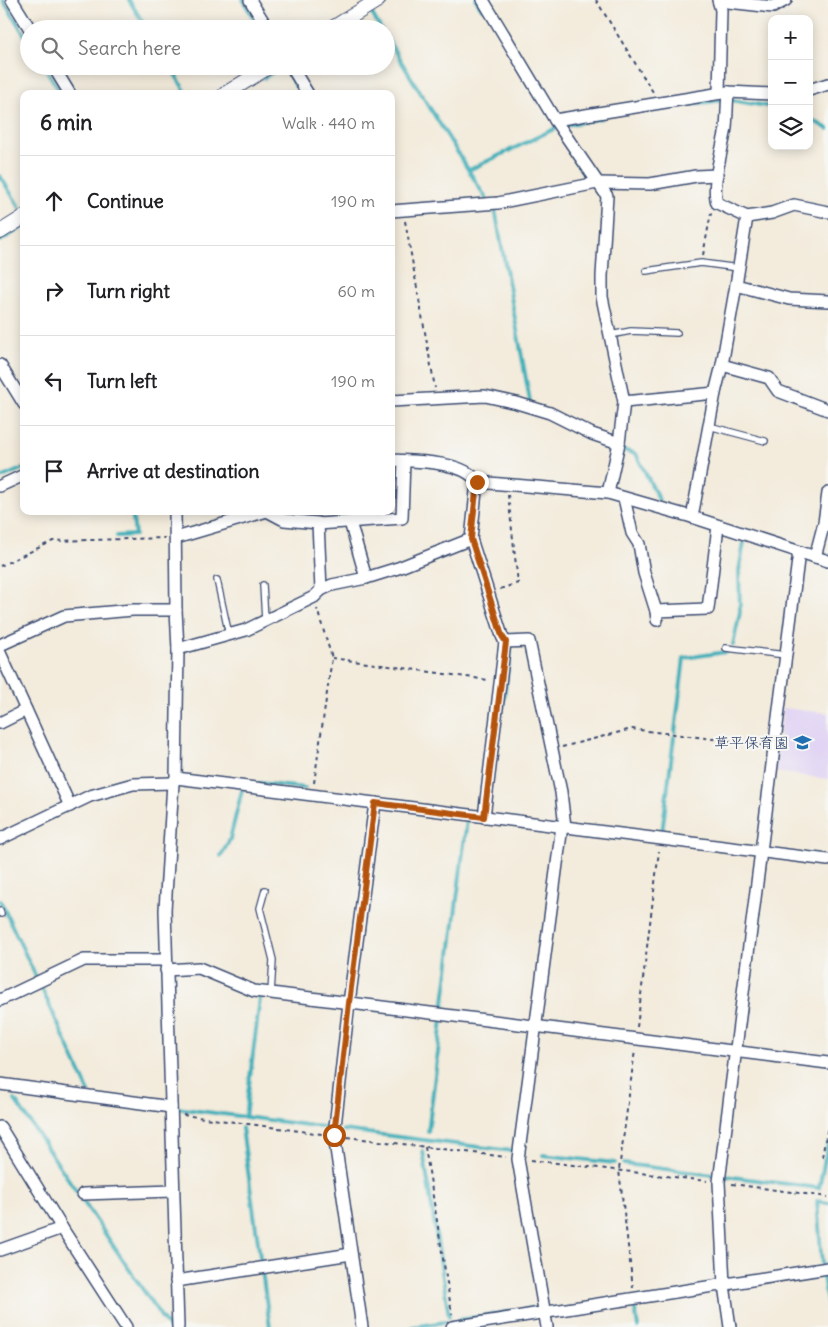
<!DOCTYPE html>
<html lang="en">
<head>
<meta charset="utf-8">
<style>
  body { margin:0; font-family:Delius,"Klee One",sans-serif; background:#f2f2f2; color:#202124 }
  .controls { position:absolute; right:15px; top:15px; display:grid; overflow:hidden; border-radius:10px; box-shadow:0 2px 12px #0003 }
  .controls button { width:45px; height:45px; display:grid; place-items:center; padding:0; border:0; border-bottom:1px solid #e0e0e0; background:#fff; color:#202124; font:25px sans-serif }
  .stop { position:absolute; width:15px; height:15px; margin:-11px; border:4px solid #b45309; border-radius:50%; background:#fff }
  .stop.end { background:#b45309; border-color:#fff; box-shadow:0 1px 5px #0008 }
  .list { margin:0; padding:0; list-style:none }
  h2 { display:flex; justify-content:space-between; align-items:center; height:65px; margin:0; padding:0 20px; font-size:21px }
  h2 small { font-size:16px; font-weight:400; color:#757577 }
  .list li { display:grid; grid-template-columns:32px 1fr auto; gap:15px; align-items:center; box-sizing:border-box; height:90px; padding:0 20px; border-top:1px solid #e0e0e0 }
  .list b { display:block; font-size:19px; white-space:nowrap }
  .list em { font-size:16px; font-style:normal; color:#757577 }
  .icon { flex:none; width:28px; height:28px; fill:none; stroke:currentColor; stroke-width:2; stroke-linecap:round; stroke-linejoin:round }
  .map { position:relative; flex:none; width:828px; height:1327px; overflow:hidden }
  .search { position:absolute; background:#fff; box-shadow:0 2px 12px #0003; left:20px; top:20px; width:375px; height:55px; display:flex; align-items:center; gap:12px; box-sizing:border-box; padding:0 18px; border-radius:28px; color:#757577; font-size:19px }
  .panel { position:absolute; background:#fff; box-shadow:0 2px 12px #0003; left:20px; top:90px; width:375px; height:425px; border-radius:10px }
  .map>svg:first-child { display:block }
  .built { fill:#e1d4f4 }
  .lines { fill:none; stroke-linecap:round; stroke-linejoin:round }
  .stream { stroke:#41b0bb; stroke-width:4 }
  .service-casing { stroke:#3b4b71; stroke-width:8 }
  .minor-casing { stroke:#3b4b71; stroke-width:14 }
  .tertiary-casing { stroke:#3b4b71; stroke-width:16 }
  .path { stroke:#3b4b71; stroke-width:2; stroke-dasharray:4 4; stroke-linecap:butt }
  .service { stroke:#fff; stroke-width:5.5 }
  .minor { stroke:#fff; stroke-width:11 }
  .tertiary { stroke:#fff; stroke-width:14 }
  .route { stroke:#b45309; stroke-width:6 }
  .labels { text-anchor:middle; stroke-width:4.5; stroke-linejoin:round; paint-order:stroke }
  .poi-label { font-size:15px; fill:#1b2f5e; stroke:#f6f6f2; text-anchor:end }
</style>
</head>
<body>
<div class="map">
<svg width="828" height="1327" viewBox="0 0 828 1327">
  <rect width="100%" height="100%" fill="#f6f6f2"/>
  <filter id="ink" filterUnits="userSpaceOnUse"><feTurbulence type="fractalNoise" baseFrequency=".02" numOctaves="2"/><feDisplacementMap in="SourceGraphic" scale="10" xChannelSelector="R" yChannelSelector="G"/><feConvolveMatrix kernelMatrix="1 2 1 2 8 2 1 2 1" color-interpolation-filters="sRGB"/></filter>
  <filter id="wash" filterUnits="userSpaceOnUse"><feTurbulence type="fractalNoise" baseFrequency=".0096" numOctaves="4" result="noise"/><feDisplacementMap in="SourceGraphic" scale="20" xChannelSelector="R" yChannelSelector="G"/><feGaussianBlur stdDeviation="1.12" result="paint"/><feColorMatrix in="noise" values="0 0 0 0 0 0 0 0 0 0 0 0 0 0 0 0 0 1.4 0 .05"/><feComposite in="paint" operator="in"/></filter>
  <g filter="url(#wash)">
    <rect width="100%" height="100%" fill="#f3ebdb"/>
    <path class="built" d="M783,708L828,713V779L775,772Z"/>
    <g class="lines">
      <g class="stream">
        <path d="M3,0L29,42"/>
        <path d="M129,0L147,29"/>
        <path d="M243,0L260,29"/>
        <path d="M476,0L482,9"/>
        <path d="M380,7L390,0"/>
        <path d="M371,12L381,29"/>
        <path d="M386,37L487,200"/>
        <path d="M44,66L61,94"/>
        <path d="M170,66L187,94"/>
        <path d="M283,66L301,94"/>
        <path d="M264,78L283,66"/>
        <path d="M731,100L772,107"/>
        <path d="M667,107L724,100"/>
        <path d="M809,118L828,129"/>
        <path d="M566,125L601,118"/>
        <path d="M571,153L586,177"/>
        <path d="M469,170L556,128"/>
        <path d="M0,176L20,208"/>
        <path d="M495,209L530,401"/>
        <path d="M0,241L24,226"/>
        <path d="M623,450L636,454L659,500"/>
        <path d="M0,478L24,468"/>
        <path d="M117,536L135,535L132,511"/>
        <path d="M733,645L740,612L739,571L744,542"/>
        <path d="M503,706L511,647"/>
        <path d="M675,732L684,658L726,652"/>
        <path d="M259,783L305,788"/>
        <path d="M662,833L674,737"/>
        <path d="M221,856L230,839L242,790"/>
        <path d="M0,900L36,977"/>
        <path d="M41,987L89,1092"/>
        <path d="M443,1010L467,820"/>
        <path d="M15,1100L168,1327"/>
        <path d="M177,1108L330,1128"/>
        <path d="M245,1117L260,998"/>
        <path d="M242,1128L261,1264"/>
        <path d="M343,1130L512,1151"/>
        <path d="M428,1132L442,1020"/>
        <path d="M423,1151L449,1316"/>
        <path d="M543,1155L615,1163"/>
        <path d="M624,1164L714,1175"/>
        <path d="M725,1176L819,1188L828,1144"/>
        <path d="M822,1265L817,1201L828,1203"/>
        <path d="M262,1271L270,1327"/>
        <path d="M823,1275L828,1309"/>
        <path d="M634,1303L638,1327"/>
        <path d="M458,1320L534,1308"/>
        <path d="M412,1327L445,1322"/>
      </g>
    </g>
  </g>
  <g filter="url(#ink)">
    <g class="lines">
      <defs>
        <g id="service">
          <path d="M646,271L701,263L739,268"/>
          <path d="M610,335L631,331L677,333"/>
          <path d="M709,426L765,441"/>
          <path d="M217,580L229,635"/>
          <path d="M263,585L265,620"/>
          <path d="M726,648L786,655"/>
          <path d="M265,890L260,908L273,960L271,993"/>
          <path d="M0,911L1,914"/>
        </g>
        <g id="minor">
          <path d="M12,0L30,29"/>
          <path d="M250,0L268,29"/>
          <path d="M483,0L555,120L607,196L602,276V297L624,402L619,443L608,493"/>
          <path d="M718,0L721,10L719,93"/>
          <path d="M719,1L773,7L786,0"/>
          <path d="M53,66L70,94"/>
          <path d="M291,66L308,94"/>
          <path d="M809,90L828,84"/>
          <path d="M728,92C727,104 727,116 726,128C723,147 711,185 717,203L747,217L736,285L789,299L828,301"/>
          <path d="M555,120L728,92L772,94"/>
          <path d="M391,211L498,203L597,183L650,184L696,176L717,175"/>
          <path d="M747,217L772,213L794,205L828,212"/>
          <path d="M0,365L24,404"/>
          <path d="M722,365L769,378L778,391L828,410"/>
          <path d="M391,401L485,396L517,403L550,413L592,434L619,443"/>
          <path d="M624,402L715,393"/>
          <path d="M391,460C413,461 466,461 477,482"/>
          <path d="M0,486L24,475"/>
          <path d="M624,498L632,533L639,544L644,573L656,611L657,620"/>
          <path d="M175,511L176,610L178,649L176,778L173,783L165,910L178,1327"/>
          <path d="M692,517L715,393L722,365L736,285"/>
          <path d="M350,522L366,578"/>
          <path d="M318,524L402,518L404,461"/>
          <path d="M176,538L267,511L284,520L318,523L321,590"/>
          <path d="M815,557L824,523L828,493"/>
          <path d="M656,611L708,609L718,526"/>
          <path d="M0,645L64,616L133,610H176"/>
          <path d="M178,649L246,630L314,597L321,590L332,585L366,578L398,568L471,539"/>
          <path d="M0,653L70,806"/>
          <path d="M0,723L26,710"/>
          <path d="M176,778L828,860"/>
          <path d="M484,817L505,642"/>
          <path d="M565,827L561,792L529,641L505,642L502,636L471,539L477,482L608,493L692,517L828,561"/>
          <path d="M0,839L90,796L133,784L173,783"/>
          <path d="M166,970L199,968L254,991L271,993L828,1063"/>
          <path d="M0,1000L84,960H165"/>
          <path d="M0,1084L171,1107"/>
          <path d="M0,1127L62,1228L126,1327"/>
          <path d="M83,1194L173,1191"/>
          <path d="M0,1250L62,1228"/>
          <path d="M176,1281L351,1254"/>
          <path d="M362,1327L334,1135L349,1003L375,803"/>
          <path d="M452,1327L828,1268"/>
          <path d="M547,1327L518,1159L562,826"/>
          <path d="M730,1327L724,1285L719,1182L799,552"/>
        </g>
        <g id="tertiary">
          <path d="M331,29L378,0"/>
          <path d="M225,94L270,66"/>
          <path d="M0,232L24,217"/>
        </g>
      </defs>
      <use href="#service" class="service-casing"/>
      <use href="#minor" class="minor-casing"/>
      <use href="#tertiary" class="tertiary-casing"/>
      <g class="path">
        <path d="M596,0L653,92"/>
        <path d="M405,221L435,388"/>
        <path d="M703,255L711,213"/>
        <path d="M0,566L53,541L165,538"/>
        <path d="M500,589L518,583L508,495"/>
        <path d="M332,658L488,680"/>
        <path d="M562,747L632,729L762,745"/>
        <path d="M314,783L332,658L317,609"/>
        <path d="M637,1027L659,851"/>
        <path d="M183,1115L322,1134"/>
        <path d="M347,1137L506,1157"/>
        <path d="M425,1147L452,1314"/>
        <path d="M822,1157L828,1126"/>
        <path d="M531,1160L707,1181"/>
        <path d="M732,1184L828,1197"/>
        <path d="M633,1288L619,1170L635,1050"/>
      </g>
      <use href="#service" class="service"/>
      <use href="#minor" class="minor"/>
      <use href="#tertiary" class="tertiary"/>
    </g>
  </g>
  <g class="lines" filter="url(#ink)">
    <path class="route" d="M334,1135L349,1003L375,803L484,817L506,642L502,636L471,539L477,482"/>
  </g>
  <defs>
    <symbol id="school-bare" viewBox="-9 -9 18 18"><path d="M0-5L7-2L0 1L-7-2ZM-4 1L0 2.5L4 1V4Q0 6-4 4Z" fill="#1f6fb2" stroke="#f6f6f2" stroke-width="2.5" paint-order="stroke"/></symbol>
  </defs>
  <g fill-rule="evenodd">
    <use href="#school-bare" x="790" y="730" width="25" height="25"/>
  </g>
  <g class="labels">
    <g class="poi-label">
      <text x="789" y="748">草平保育園</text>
    </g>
  </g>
</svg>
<div class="controls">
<button>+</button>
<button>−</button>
<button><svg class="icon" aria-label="layers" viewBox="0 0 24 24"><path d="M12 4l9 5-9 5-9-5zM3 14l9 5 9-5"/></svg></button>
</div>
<div class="stop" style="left:334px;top:1135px"></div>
<div class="stop end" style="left:477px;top:482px"></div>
<div class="search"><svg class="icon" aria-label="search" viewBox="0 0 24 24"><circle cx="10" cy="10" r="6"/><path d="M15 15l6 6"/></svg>Search here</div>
<section class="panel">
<h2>6 min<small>Walk · 440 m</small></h2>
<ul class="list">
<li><svg class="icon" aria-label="ahead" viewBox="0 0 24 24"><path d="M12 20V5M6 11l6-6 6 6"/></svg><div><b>Continue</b></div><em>190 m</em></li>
<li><svg class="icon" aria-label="right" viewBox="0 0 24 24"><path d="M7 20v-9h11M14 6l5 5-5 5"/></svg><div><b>Turn right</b></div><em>60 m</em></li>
<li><svg class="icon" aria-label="left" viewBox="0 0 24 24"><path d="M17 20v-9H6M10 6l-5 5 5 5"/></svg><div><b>Turn left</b></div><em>190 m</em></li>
<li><svg class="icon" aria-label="arrive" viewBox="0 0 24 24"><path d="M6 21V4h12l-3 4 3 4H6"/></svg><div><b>Arrive at destination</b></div></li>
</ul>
</section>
</div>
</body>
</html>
